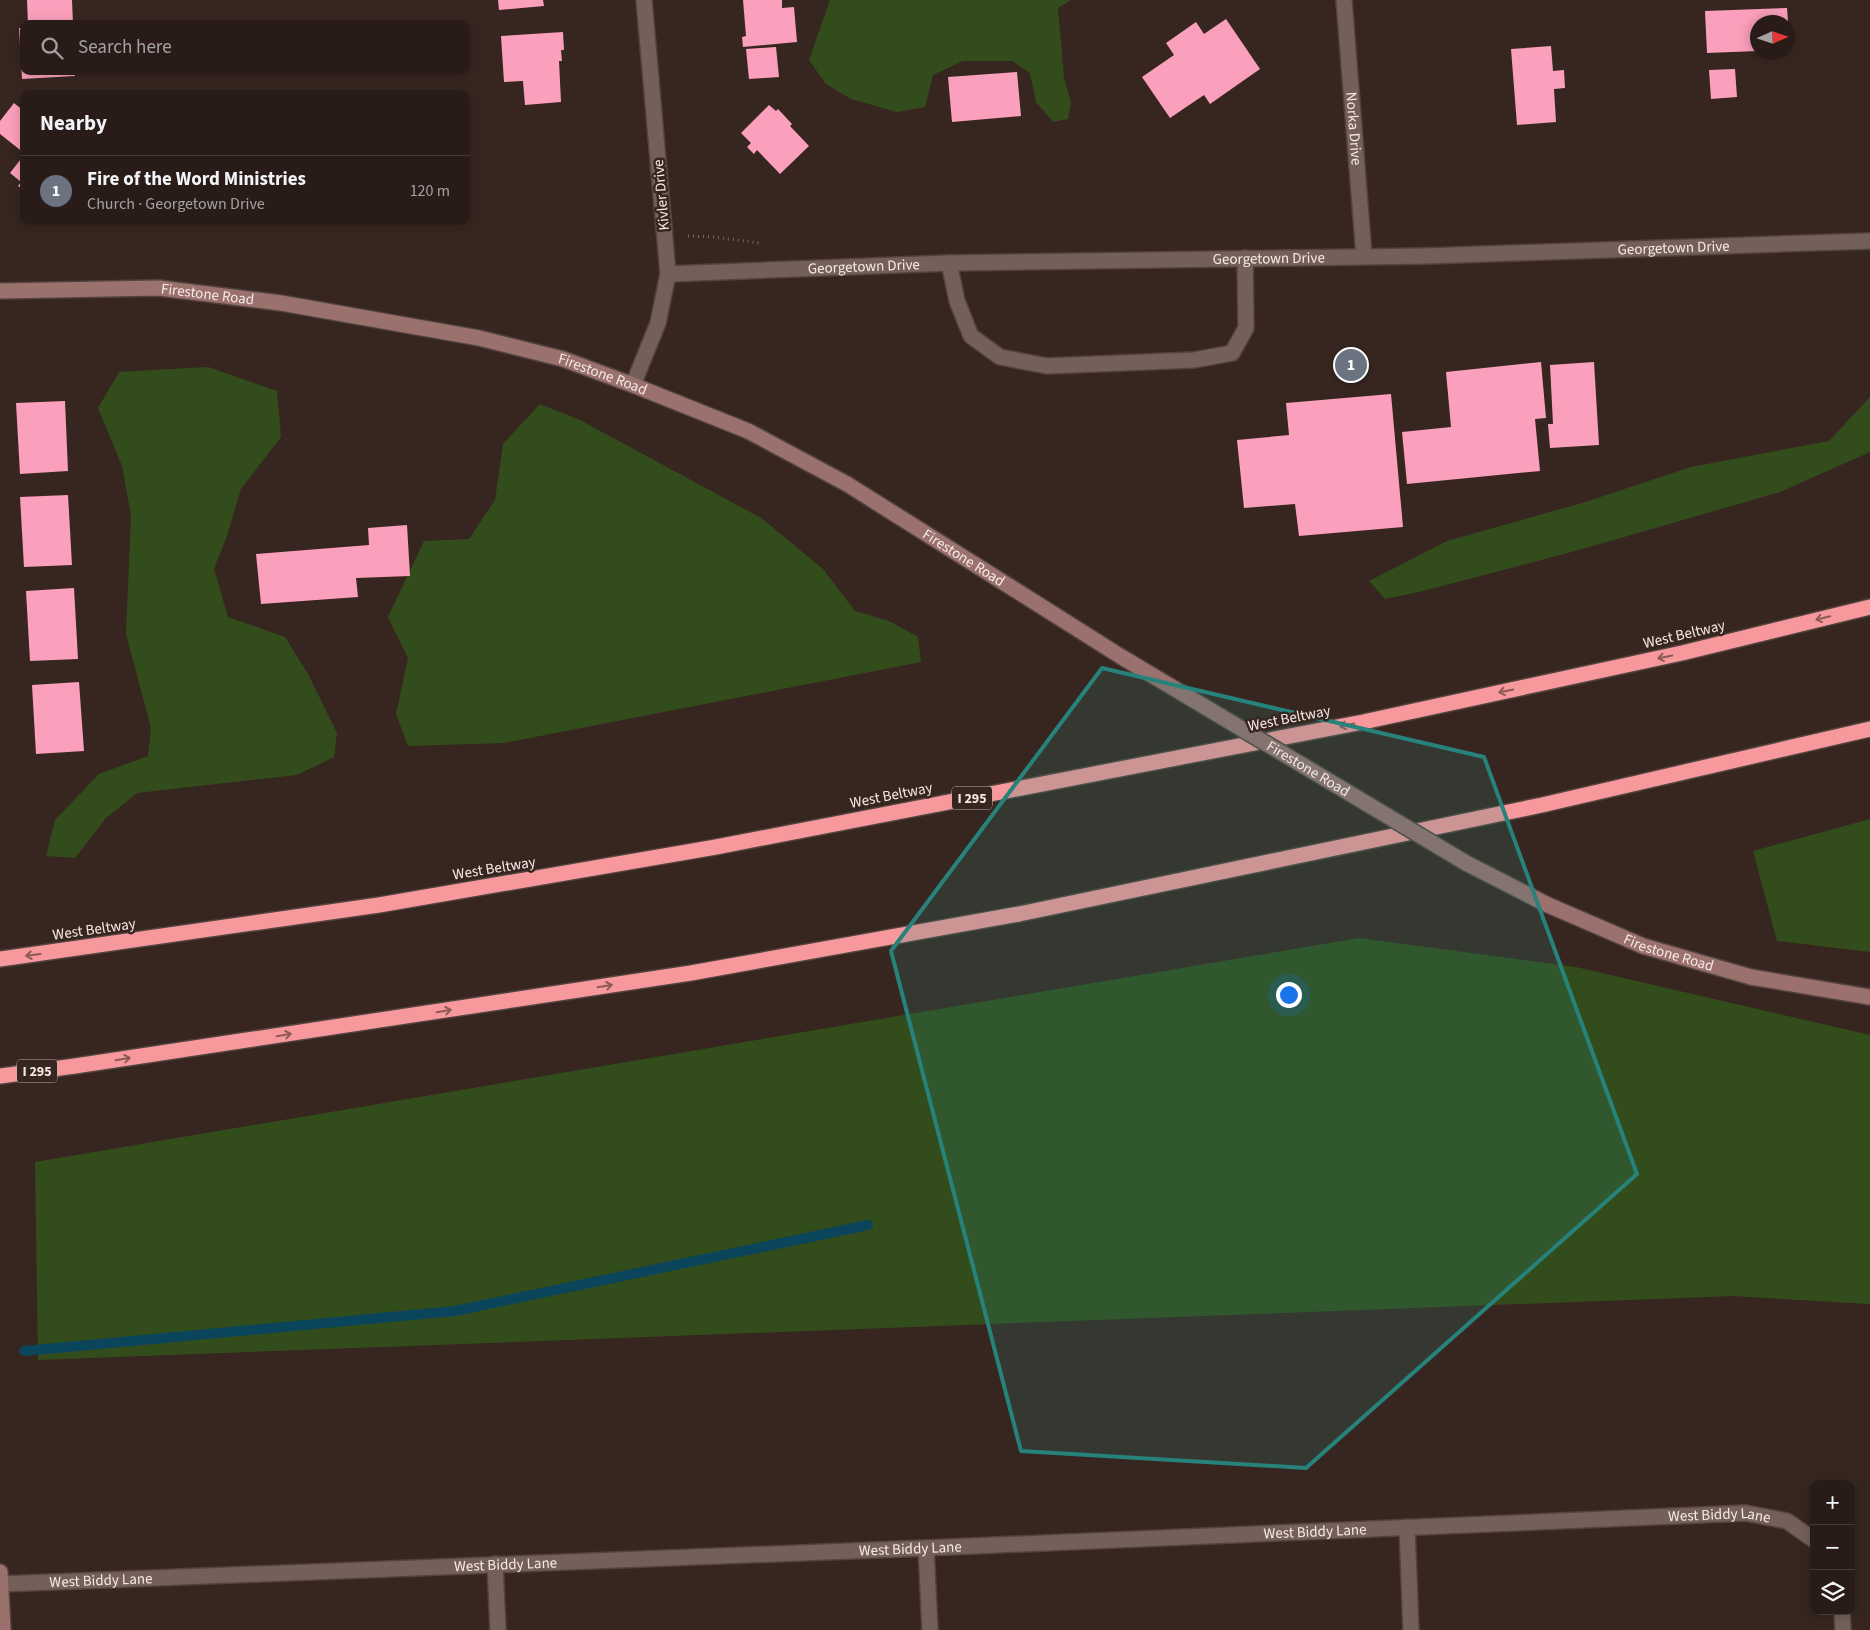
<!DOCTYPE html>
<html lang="en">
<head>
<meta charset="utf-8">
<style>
  body { margin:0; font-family:"Source Sans 3",sans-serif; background:#352925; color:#f1f3f6 }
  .controls { position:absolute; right:15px; bottom:15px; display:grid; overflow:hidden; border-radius:10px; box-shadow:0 2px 12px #0003 }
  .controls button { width:45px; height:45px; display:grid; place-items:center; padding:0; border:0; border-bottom:1px solid #453a37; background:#291c18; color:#f1f3f6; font:25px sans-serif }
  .compass { position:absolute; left:1750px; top:15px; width:45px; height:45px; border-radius:50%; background:#291c18; box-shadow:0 2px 12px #0003; rotate:87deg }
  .you { position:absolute; left:1288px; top:994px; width:18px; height:18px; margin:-12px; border:4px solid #fff; border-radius:50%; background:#1a73e8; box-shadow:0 0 0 8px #1a73e833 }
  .badge { display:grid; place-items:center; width:32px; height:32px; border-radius:50%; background:#bca0f2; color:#fff; font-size:16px; font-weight:700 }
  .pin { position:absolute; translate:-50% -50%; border:2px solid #fff; box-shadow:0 1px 5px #0006 }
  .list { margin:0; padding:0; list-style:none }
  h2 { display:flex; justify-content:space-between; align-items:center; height:65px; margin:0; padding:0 20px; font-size:21px }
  h2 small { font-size:16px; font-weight:400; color:#a5a1a2 }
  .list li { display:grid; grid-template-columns:32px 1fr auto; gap:15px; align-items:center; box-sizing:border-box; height:70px; padding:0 20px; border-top:1px solid #453a37 }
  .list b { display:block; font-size:19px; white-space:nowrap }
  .list p { margin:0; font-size:16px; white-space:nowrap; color:#a5a1a2 }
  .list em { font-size:16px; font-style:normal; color:#a5a1a2 }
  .icon { flex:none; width:28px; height:28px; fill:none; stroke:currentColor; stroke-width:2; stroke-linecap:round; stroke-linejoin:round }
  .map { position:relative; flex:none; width:1870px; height:1630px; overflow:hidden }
  .search { position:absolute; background:#291c18; box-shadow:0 2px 12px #0003; left:20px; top:20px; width:450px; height:55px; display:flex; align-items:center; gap:12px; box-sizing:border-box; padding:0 18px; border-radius:10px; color:#a5a1a2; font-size:19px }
  .panel { position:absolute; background:#291c18; box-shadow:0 2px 12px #0003; left:20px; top:90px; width:450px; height:135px; border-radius:10px }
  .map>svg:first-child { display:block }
  .green { fill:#324d1b }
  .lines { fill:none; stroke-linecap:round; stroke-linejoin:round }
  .stream { stroke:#0b455b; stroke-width:10 }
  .building { fill:#fba0bc }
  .lane-casing { stroke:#52433f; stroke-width:18 }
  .street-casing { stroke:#52433f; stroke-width:18 }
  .secondary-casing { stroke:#52433f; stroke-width:18 }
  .highway-casing { stroke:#52433f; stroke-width:18 }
  .path { stroke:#766762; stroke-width:3; stroke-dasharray:1 4; stroke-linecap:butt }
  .lane { stroke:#746059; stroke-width:15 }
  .street { stroke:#746059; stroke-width:15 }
  .secondary { stroke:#9b716d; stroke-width:15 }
  .highway { stroke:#f7999c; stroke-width:15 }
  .secondary-bridge-casing { stroke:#52433f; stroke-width:18; stroke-linecap:butt }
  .secondary-bridge { stroke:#9b716d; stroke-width:15 }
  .oneway { stroke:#8d5a58 }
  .marked { fill:#26827a; fill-opacity:0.2; stroke:#26827a; stroke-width:4; stroke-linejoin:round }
  .labels { text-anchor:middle; stroke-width:5; stroke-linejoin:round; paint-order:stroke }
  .shield { fill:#372620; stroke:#bcaeaa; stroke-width:1 }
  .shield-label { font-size:14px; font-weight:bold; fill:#f5e9e5 }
  .street-label { font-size:15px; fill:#f5e9e5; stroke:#372620 }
</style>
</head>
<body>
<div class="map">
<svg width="1870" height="1630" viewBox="0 0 1870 1630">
  <rect width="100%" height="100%" fill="#372620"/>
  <g class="green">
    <path d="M830,0H1071L1058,8L1064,78L1071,102L1068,119L1053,122L1036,102L1030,73L1012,61H963L933,75L925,107L897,112L851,99L826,84L809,60Z"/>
    <path d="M208,367L277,391L281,437L241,489L227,536L214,569L228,617L285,637L308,674L337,733L334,757L297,775L137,793L106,818L75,858L46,856L55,820L99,774L148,756L151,728L126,634L131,516L122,466L98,408L119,372Z"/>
    <path d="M1870,397V452L1780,492L1579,550L1423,591L1385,599L1369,581L1447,541L1582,503L1691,467L1829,441Z"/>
    <path d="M540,404L580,420L761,518L823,569L855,611L889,621L918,637L921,662L504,743L408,746L396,714L408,658L388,617L424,541L469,539L495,500L503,444Z"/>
    <path d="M1870,819V952L1777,941L1753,851Z"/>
    <path d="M1359,938L1576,967L1870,1035V1304L1733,1296L38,1360L35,1162Z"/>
  </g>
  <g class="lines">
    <path class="stream" d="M24,1351L455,1311L868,1225"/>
  </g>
  <g class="building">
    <path d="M27,0H72L73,24H28Z"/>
    <path d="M498,0H543L544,6L499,10Z"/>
    <path d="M743,0H782V8L794,7L797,42L743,47L742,37L746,36Z"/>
    <path d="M1787,8L1788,22H1758V51L1707,53L1705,11Z"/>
    <path d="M1226,19L1260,69L1210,104L1204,95L1170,118L1142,77L1174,55L1166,43L1196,22L1204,34Z"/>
    <path d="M19,28H24V71H75V76L22,79Z"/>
    <path d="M563,32L564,50H561L562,61H559L561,102L525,105L523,81L504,82L501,36Z"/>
    <path d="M1551,46L1553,71L1564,70L1565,88L1554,89L1556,122L1517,125L1511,49Z"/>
    <path d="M776,47L779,77L749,79L746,49Z"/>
    <path d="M1735,69L1737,97L1711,99L1709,70Z"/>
    <path d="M1017,72L1021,116L952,122L948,77Z"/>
    <path d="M14,103L24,111V153L0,134V121Z"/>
    <path d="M769,105L776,111L778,109L792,124L790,126L809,146L780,174L757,150L754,154L747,147L751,143L741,133Z"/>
    <path d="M24,155V190L18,186L21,182L10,173Z"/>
    <path d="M1541,362L1546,418L1535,419L1540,471L1407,484L1402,432L1451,427L1446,372Z"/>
    <path d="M1594,362L1599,445L1550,448L1548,424H1553L1550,365Z"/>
    <path d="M1391,394L1403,527L1299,536L1295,504L1244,508L1237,440L1289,435L1286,403Z"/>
    <path d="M65,401L68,471L20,474L16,403Z"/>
    <path d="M68,495L72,565L24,567L20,497Z"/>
    <path d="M407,525L410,576L356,578L358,597L261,604L256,554L369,545L368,528Z"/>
    <path d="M74,588L78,659L30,661L26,591Z"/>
    <path d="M79,682L84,751L36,754L32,685Z"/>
  </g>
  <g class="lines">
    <defs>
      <path id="lane" d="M949,263L957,301L971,336L1000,357L1047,366L1194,360L1232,353L1246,328L1245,258"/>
      <g id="street">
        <path id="s1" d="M1344,0L1364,256"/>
        <path id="s2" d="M668,274L949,263L1426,256L1870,241"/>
        <path d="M633,385L658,323L668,274L644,0"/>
        <path d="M1407,1527L1411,1630"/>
        <path d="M926,1548L930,1630"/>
        <path d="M495,1564L498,1630"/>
        <path id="s3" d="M1,1584L926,1548L1746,1513L1787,1521L1814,1540"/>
        <path d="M1842,1611L1843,1630"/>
      </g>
      <g id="secondary">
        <path id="s4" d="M0,291L159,288L281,303L479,338L563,359L633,385L748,431L847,484"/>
        <path d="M1751,977L1870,997"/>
        <path d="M0,1572L3,1630"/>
      </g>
      <g id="highway">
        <path d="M0,959L379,905L716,847L1363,722L1682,653L1870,607"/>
        <path d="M0,1076L75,1066L691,973L1019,914L1542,805L1870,729"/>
      </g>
    </defs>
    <use href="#lane" class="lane-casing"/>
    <use href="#street" class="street-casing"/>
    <use href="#secondary" class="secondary-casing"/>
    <use href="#highway" class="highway-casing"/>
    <path class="path" d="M688,236L714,237L759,243"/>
    <use href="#lane" class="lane"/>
    <use href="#street" class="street"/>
    <use href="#secondary" class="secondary"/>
    <use href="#highway" class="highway"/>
    <defs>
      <g id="secondary-bridge">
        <path id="s5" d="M847,484L1120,656L1466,863L1548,905L1643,946L1751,977"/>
      </g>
    </defs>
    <use href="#secondary-bridge" class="secondary-bridge-casing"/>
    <use href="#secondary-bridge" class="secondary-bridge"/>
  </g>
  <defs><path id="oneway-shaft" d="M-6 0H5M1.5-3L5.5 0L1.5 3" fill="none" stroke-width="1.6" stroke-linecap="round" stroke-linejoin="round" transform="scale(1.25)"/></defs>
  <g class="oneway">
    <use href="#oneway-shaft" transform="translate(1823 618) rotate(166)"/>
    <use href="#oneway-shaft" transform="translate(1665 657) rotate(168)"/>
    <use href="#oneway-shaft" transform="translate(1506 691) rotate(168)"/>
    <use href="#oneway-shaft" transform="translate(1347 725) rotate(169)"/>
    <use href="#oneway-shaft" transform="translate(33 955) rotate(173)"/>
    <use href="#oneway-shaft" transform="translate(605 986) rotate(-9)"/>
    <use href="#oneway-shaft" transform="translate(444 1011) rotate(-9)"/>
    <use href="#oneway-shaft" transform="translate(284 1035) rotate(-9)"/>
    <use href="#oneway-shaft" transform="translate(123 1059) rotate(-9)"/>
  </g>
  <path class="marked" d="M1102,668L1484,757L1637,1174L1306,1468L1021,1451L891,951Z"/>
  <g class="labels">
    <g class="shield">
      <rect x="952" y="786.5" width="40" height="23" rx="4"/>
      <rect x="17" y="1059.5" width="40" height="23" rx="4"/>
    </g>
    <g class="shield-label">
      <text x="972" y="803">I 295</text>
      <text x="37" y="1076">I 295</text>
    </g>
    <g class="street-label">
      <text dy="5" stroke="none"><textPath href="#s1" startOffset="129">Norka Drive</textPath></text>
      <text transform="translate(661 195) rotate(-95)" y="5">Kivler Drive</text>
      <text dy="5" stroke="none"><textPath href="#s2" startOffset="1006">Georgetown Drive</textPath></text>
      <text dy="5" stroke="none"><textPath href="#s2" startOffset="601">Georgetown Drive</textPath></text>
      <text dy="5" stroke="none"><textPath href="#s2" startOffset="196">Georgetown Drive</textPath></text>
      <text dy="5" stroke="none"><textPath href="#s4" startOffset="208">Firestone Road</textPath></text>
      <text dy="5" stroke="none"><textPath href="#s4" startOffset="612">Firestone Road</textPath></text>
      <text dy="5" stroke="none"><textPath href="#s5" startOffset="138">Firestone Road</textPath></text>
      <text transform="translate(1684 634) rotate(-13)" y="5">West Beltway</text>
      <text transform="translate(1289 718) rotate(-11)" y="5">West Beltway</text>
      <text dy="5" stroke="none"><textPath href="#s5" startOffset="542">Firestone Road</textPath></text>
      <text transform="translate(891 795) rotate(-11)" y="5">West Beltway</text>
      <text transform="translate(494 868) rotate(-9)" y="5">West Beltway</text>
      <text transform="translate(94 929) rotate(-8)" y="5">West Beltway</text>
      <text dy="5" stroke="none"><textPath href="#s5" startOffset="948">Firestone Road</textPath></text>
      <text dy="5" stroke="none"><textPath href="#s3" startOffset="1720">West Biddy Lane</textPath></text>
      <text dy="5" stroke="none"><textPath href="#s3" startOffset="1315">West Biddy Lane</textPath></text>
      <text dy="5" stroke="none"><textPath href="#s3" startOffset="910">West Biddy Lane</textPath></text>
      <text dy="5" stroke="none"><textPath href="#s3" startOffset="505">West Biddy Lane</textPath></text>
      <text dy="5" stroke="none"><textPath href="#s3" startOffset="100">West Biddy Lane</textPath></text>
    </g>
  </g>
</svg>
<div class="controls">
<button>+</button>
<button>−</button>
<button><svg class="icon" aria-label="layers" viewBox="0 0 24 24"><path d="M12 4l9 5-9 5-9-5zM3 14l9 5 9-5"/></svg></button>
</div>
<svg class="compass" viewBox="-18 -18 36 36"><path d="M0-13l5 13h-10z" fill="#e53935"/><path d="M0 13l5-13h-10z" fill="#a5a1a2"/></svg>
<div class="you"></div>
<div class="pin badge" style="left:1351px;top:365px;background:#6b7280">1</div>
<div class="search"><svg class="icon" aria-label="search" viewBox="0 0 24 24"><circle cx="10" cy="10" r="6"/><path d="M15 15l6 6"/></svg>Search here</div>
<section class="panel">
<h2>Nearby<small></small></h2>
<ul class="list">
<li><span class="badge" style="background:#6b7280">1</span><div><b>Fire of the Word Ministries</b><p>Church · Georgetown Drive</p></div><em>120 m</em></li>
</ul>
</section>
</div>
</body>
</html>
